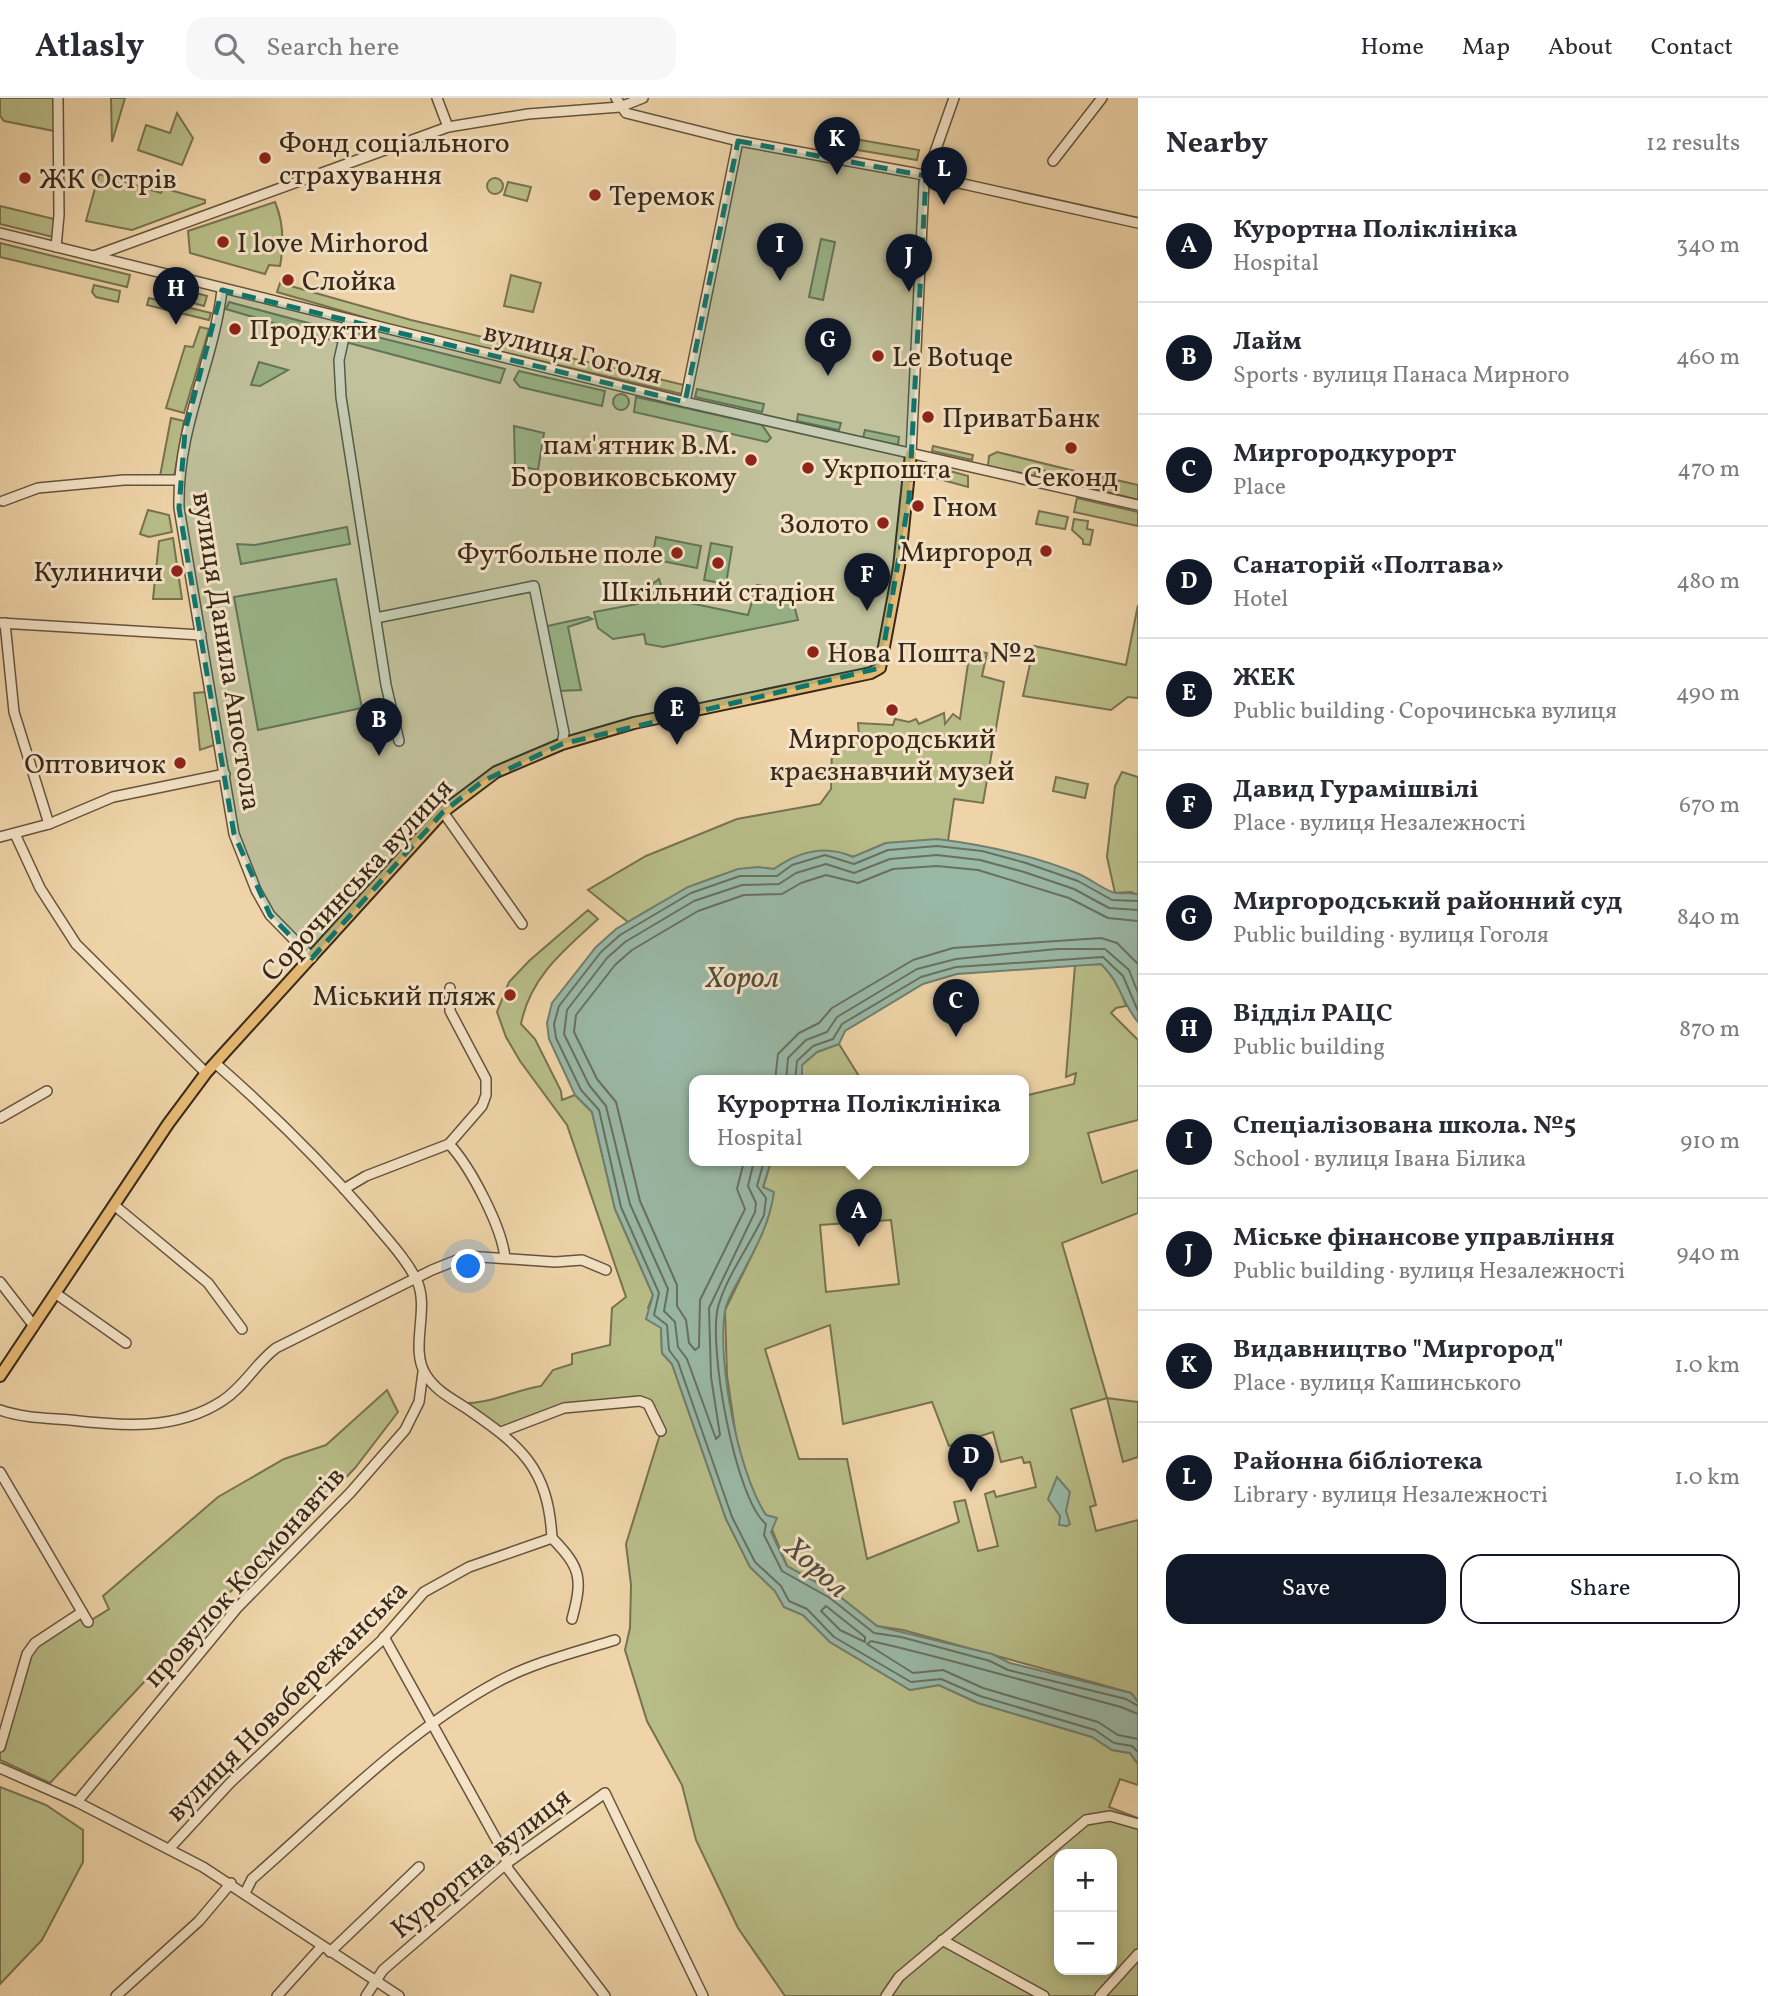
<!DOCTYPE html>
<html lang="en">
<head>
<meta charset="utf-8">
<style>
  body { margin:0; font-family:Vollkorn,serif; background:#f7f7f7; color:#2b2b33 }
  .controls { position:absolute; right:21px; bottom:21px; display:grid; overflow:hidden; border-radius:14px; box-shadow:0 4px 10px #0003 }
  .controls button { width:63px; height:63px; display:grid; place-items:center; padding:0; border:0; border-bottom:2px solid #e1e1e2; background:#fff; color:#2b2b33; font:35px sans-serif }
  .you { position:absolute; left:469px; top:1169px; width:24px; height:24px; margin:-18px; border:5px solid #fff; border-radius:50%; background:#1a73e8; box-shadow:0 0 0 10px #1a73e833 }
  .badge { display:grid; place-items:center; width:46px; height:46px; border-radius:50%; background:#111827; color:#fff; font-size:23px; font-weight:700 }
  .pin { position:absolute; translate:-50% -58px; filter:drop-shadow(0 2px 4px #0008) }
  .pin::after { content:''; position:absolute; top:37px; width:24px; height:21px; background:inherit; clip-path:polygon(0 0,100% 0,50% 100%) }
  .popup { position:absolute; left:689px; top:977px; width:340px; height:91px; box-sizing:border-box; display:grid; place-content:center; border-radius:14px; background:#fff; filter:drop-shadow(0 2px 5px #0005); font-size:23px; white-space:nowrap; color:#7c7c81 }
  .popup b { font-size:26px; color:#2b2b33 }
  .popup::after { content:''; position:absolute; left:50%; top:100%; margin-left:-14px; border:14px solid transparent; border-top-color:#fff }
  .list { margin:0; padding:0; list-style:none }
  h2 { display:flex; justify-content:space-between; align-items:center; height:91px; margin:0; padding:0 28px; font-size:30px }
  h2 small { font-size:23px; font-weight:400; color:#7c7c81 }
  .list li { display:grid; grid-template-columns:46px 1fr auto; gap:21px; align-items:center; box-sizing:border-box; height:112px; padding:0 28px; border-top:2px solid #e1e1e2 }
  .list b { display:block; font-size:26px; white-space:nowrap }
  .list p { margin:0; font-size:23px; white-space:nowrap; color:#7c7c81 }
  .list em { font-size:23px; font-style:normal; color:#7c7c81 }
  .actions { display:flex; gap:14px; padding:21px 28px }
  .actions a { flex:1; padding:16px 0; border:2px solid #111827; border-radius:21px; text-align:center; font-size:24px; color:#111827 }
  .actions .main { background:#111827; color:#fff }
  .icon { flex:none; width:38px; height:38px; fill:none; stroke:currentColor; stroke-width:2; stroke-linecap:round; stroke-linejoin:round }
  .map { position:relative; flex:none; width:1138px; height:1898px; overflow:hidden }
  header { display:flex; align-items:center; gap:42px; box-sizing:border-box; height:98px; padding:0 35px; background:#fff; border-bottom:2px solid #e1e1e2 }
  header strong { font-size:33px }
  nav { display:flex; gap:38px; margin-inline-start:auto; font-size:24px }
  .search { width:490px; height:63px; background:#f7f7f7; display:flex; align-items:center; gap:18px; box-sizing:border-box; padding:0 24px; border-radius:21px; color:#7c7c81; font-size:26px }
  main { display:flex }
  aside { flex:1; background:#fff }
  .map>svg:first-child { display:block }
  .green { fill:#b8bd88; stroke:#787251; stroke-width:2; fill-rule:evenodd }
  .water { fill:#99b8a6; stroke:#727e6e; stroke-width:2 }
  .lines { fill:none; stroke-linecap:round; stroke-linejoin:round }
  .shore { stroke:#687060; stroke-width:2 }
  .minor-casing { stroke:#66533e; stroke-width:12 }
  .major-casing { stroke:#38281a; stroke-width:14 }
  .minor { stroke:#f4e3c6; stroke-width:9 }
  .major { stroke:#e7ba74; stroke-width:10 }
  .marked { fill:#0f766e; fill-opacity:0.2; stroke:#0f766e; stroke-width:5; stroke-dasharray:14 9; stroke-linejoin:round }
  .poi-dot { fill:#8f2418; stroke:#f4e3c6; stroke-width:2.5 }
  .labels { text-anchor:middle; stroke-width:6; stroke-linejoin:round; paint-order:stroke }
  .poi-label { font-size:28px; fill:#38281a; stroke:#f4e3c6; text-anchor:start }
  .street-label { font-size:28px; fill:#38281a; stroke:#f4e3c6 }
  .water-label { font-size:30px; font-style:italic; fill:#504c3d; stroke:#f4e3c6 }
</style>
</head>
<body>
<header>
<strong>Atlasly</strong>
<div class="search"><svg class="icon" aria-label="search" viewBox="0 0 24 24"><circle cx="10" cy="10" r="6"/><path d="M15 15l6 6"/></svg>Search here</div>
<nav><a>Home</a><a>Map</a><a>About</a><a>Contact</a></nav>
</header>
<main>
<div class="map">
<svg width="1138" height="1898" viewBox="0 0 1138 1898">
  <rect width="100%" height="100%" fill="#eed4a8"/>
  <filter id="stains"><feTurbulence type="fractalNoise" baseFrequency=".00286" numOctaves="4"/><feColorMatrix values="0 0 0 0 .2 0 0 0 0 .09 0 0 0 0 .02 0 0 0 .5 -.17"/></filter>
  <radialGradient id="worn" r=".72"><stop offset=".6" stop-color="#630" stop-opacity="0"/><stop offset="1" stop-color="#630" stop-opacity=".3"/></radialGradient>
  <g class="green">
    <path d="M0,0H54V33L4,23L0,18Z"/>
    <path d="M111,0H125L112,44Z"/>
    <path d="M177,15L193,40L182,67L138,52L146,27L170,35Z"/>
    <path d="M831,37L919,52L917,62L828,47Z"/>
    <path d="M99,76L161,95L163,90L205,102V105L132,132L86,123Z"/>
    <circle cx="495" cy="88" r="8"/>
    <path d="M508,84L531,89L527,103L504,97Z"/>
    <path d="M275,104C284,125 284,146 280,168L269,167L265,176L190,155L188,133Z"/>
    <path d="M0,108L54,121L53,139L0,126Z"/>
    <path d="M821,141L835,144L823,202L809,199Z"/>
    <path d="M0,145L130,177L127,189L0,159Z"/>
    <path d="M511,177L541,185L533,214L504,208Z"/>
    <path d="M280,185L411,222L684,287L682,296L408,232L277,194Z"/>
    <path d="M162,186L207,198L204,208L158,196Z"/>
    <path d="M94,187L120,193L118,204L96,199L92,194Z"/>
    <path d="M149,200L211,215L209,222L147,207Z"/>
    <path d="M229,204L342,234L338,244L226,211Z"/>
    <path d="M200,229L209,231L184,315L166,310L185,248L193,249Z"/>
    <path d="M353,233L505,271L500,285L349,245Z"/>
    <path d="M259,264L288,272L260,288L251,287Z"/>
    <path d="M519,273L605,293L602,308L520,289L514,282Z"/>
    <path d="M697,291L764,306L762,314L695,299Z"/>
    <circle cx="621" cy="304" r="8"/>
    <path d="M636,299L762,327L771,340L767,344L634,314Z"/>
    <path d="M798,316L841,325L839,332L797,323Z"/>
    <path d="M171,320L184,323L174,379L160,378Z"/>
    <path d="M514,328L544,335L538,372L515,367Z"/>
    <path d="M865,332L899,339L898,347L863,340Z"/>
    <path d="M933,348L973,357L972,362L932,353Z"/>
    <path d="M997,354L1091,377L1090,383L1037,371L1034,378L988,368L989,358Z"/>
    <path d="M925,366L968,378V389L924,377Z"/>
    <path d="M1099,378L1138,387V402L1096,391Z"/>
    <path d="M1077,400L1138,414V428L1074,414Z"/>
    <path d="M148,412L169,417L172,434L149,439L140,436Z"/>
    <path d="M1039,413L1068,419L1065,431L1036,426Z"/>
    <path d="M1074,421L1088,423L1087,431L1093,432L1090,447L1083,446V442L1072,432Z"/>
    <path d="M347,429L350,446L241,466L237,446L255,447Z"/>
    <path d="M656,439L701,448L697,470L652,461Z"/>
    <path d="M173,440L182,501H153L159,443Z"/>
    <path d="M711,445L732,449L726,486L704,482Z"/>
    <path d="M336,481L362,610L258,632L234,499Z"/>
    <path d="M659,481L665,500L748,517L757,487L790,493L798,522L663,549L646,546L644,536L613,541L598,530L594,514L637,506L636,499Z"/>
    <path d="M1138,507V600L1128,599L1111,612L1023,598L1034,548L1126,567Z"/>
    <path d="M588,519L592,521L568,529L581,592L557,593L543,529Z"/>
    <path d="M970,552L987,555L982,578L1004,584L983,705L954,701L948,743L886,745L853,759C829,748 795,756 774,771C726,764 668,800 628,824L588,792L646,758L737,721L820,706L831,691L832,649L859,638L858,625L893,627L895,621L909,624L916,621L919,626L944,615L945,626L953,616L960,621Z"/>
    <path d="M206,594L214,647L200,652L194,595Z"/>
    <path d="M1122,674L1138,679V797L1131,794L1115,795L1107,759L1115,688Z"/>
    <path d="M1056,679L1088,686L1085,700L1053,693Z"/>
    <path d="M588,812L598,821C564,852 530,879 521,926L535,941L561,993L562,1002L575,997L592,1014L615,1111L653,1197L648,1210L661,1230L662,1255L672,1266L726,1421L750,1469L775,1493L784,1509L803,1517L830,1544L910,1592L939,1587L978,1605L1093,1639L1112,1652L1130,1655L1138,1666V1687L1120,1681L1109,1709L1138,1720V1898H785L738,1830L696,1742L682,1687L647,1623L625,1552L630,1530L631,1487L626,1446L661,1333L648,1306L564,1310L501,1334L458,1305C489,1307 511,1293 541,1288L553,1272L572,1266V1256L610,1247L612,1210L626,1199L567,1027L520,963L506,939L497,914L509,884L530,862ZM1059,1756H1112V1872H1059Z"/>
    <path d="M1101,866L1117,882L1126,908L1116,910L1111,915L1138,942V1022L1088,1035L1102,1085L1138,1072V1115L1062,1145L1107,1300L1138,1304V1359L1123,1364L1107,1300L1071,1311L1096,1407L1090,1409L1096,1433L1138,1422V1604L1131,1595L903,1532L877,1528L834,1494L787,1468L766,1417L756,1402L738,1352L727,1278L725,1212L754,1153L763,1090L771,1063H1024V998L1074,986L1076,975L1066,979L1075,867ZM891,1122L899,1186L826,1194L820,1127ZM830,1227L843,1326L932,1304L949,1348L993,1334L1001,1364L1022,1359L1024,1365L1030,1364L1036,1389L996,1399L994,1393L985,1396L998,1448L978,1453L965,1402L954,1404L959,1424L867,1461L847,1361H799L765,1251Z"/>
    <path d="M839,946L862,983H802V967L817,954Z"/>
    <path d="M387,1292L398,1314L355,1370L287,1441L212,1511L50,1685L0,1662V1649L27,1556L82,1514L88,1524L109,1511L103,1498L218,1399L284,1361L326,1347Z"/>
    <path d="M0,1689L46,1707L83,1732V1764L42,1842L0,1886Z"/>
  </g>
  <g class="water">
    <path d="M937,741C986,747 1033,757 1079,776C1090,781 1100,789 1112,794C1121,797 1129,793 1138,797V924C1121,904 1121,885 1101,866L957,876L923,886L845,933L839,946L817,954L802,967V983H694V1063H771L763,1089L774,1094C770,1124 757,1148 743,1174C737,1186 727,1200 725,1213C717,1263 738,1375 766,1417L777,1420L771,1434L787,1468L834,1494L877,1528L992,1556L1010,1565L1131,1595L1138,1604V1666L1130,1655L1112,1652L1092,1639L978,1605L939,1587L910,1592L830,1544L803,1517L784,1509L775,1493L750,1469L726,1421L672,1266L662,1255L661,1230L646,1221L653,1197L615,1111L592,1014L575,997L549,941L547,925L552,905L596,849L616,831L688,789L738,771L758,769L774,771C799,753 825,746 853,759L886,745Z"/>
    <path d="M1057,1379L1070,1394L1066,1413L1070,1426L1067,1428L1059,1427L1060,1418L1048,1401Z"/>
  </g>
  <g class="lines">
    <g class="shore">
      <path d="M1138,803L1112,802L1078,783L1026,765L982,753L937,748L888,752L854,766L825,757L792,767L777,778H740L691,795L620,837L601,854L559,908L554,926L556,940L581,992L599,1012L621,1109L659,1195L654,1217L667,1227L669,1252L678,1264L732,1419L755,1464L781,1488L789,1503L807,1511L834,1539L911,1584L941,1581L980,1598L1095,1632L1114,1645L1132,1648L1138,1654"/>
      <path d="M775,983L778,956L799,935L819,925L832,910L913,862L953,850L1101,840L1117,845L1138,866"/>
      <path d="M786,983L788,960L806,942L827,934L837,919L917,871L956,861L1057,851H1105L1129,872L1138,895"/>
      <path d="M795,983L797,963L813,948L833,941L842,926L921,879L956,869L1103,859L1123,878L1138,913"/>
      <path d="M744,1063L737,1091L745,1111L700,1202L699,1249L695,1252L689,1245L686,1222L677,1208V1187L640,1103L616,1004L597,981L574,934L576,917L615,867L632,852L698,813L744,797L782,796L801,785L826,777L858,785L893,771L937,768L978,772L1069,800L1108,820L1138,823"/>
      <path d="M754,1063L748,1088L756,1105L755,1114L709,1210L711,1279L720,1337L716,1341L687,1261L678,1249L675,1224L664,1213L668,1191L630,1106L606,1008L589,987L564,936L567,912L607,860L625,844L694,803L742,787L779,786L796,775L826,766L854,775L890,761L937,757L980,762L1024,774L1074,791L1109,810L1138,812"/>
      <path d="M764,1063L757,1088L766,1100L764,1117C750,1147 727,1177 718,1209C708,1248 735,1401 766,1426L764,1437L782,1473L830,1500L874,1535L901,1539L990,1563L1008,1572L1126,1601L1138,1608"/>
      <path d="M826,1508L865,1539V1544L840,1532L821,1513Z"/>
      <path d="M1138,1616L1121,1609C1037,1587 955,1562 871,1543L867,1546L913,1575L943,1572L983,1590L1098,1624L1118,1637L1138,1641"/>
    </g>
    <defs>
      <g id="minor">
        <path d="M437,0L448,29"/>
        <path d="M616,0L626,15L734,42L914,75L1138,125"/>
        <path d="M1053,63L1102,0"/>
        <path d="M0,135L685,304L1138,407"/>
        <path d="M56,149L59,117L58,0"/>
        <path d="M94,158L448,29L528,16L620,9L643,0"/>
        <path d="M222,192C213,268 177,328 179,410L234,736L256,792L270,817L312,860"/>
        <path d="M348,222L339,262L341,299L386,587L399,643"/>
        <path d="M685,304L738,43"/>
        <path d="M911,356L924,85L954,0"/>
        <path d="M3,403L38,390L124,382H179"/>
        <path d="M376,520L534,488L564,635L562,646"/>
        <path d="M0,525L201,537"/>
        <path d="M5,525L14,614L49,726"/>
        <path d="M443,714L522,826"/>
        <path d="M15,736L40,790L76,846L206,975"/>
        <path d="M0,739L49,726L113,699L225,676"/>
        <path d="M215,965C270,1013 322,1064 369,1119C385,1139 406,1160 417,1183C430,1211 409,1251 426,1277C436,1293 451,1300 466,1310C521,1348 548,1369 552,1440C581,1470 583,1480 572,1521"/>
        <path d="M0,1020L47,993"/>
        <path d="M449,1046C470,1068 502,1129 505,1160"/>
        <path d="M344,1091L366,1078L449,1046L482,1008L486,997V981L450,913V890"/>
        <path d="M114,1107L208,1185L242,1231"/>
        <path d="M0,1184L34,1228"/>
        <path d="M55,1195L126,1245"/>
        <path d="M0,1312C22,1320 46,1320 70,1322C121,1328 176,1333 222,1303C244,1289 255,1266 276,1250L432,1172L467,1158L555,1164L582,1162L606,1172"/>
        <path d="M501,1334L564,1310L640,1303L648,1306L661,1333"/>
        <path d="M0,1374L88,1524"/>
        <path d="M384,1539L505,1757L508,1771L605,1898"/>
        <path d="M0,1649L27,1556L35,1545L82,1514"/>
        <path d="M0,1670L77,1704L203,1769L399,1898"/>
        <path d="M77,1704L238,1509L350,1395L405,1332L419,1304L423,1274"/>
        <path d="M169,1751L230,1685L382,1542L424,1494L469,1469L552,1440"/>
        <path d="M245,1795L252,1781C331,1712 406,1633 499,1583C535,1564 576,1554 615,1542"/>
        <path d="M942,1842L1044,1898"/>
        <path d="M330,1854L419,1769"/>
        <path d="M116,1898L199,1823L231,1785"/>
        <path d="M277,1898L322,1848"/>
        <path d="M366,1898L383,1872L507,1765L605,1695L703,1898"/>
        <path d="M886,1898L899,1879L1086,1722L1110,1718L1138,1726"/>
        <path d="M1100,1898L1138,1856"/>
      </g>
      <path id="major" d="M0,1278L168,1026L206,975L443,714L496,674L562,646L634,625L871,575L880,570L899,469L911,356"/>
    </defs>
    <use href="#minor" class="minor-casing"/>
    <use href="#major" class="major-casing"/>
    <use href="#minor" class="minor"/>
    <use href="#major" class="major"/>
  </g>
  <path class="marked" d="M738,43L926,78L909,401L880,570L562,646L483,683L443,714L312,860L270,817L234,736L179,410L185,333L222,192L685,304Z"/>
  <g class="poi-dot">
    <circle cx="265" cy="60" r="7"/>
    <circle cx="25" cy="80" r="7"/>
    <circle cx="595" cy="97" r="7"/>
    <circle cx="223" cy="144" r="7"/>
    <circle cx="288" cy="182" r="7"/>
    <circle cx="235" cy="231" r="7"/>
    <circle cx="878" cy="258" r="7"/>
    <circle cx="928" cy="319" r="7"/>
    <circle cx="1071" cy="350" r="7"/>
    <circle cx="751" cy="362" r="7"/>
    <circle cx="808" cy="370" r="7"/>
    <circle cx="918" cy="408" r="7"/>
    <circle cx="883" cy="425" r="7"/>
    <circle cx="1046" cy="453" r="7"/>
    <circle cx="677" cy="455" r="7"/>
    <circle cx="718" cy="465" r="7"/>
    <circle cx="177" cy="473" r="7"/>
    <circle cx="813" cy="554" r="7"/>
    <circle cx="892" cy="612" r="7"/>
    <circle cx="180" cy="665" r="7"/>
    <circle cx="510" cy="897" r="7"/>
  </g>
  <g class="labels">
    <g class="poi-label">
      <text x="279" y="54">Фонд соціального<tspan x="279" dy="32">страхування</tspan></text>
      <text x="39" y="90">ЖК Острів</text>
      <text x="609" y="107">Теремок</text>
      <text x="237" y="154">I love Mirhorod</text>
      <text x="302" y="192">Слойка</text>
      <text x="249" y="241">Продукти</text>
      <text x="892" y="268">Le Botuqe</text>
      <text x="942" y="329">ПриватБанк</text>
      <text x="737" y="356" text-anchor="end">пам'ятник В.М.<tspan x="737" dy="32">Боровиковському</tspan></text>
      <text x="822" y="380">Укрпошта</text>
      <text x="1071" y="388" text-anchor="middle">Секонд</text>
      <text x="932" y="418">Гном</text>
      <text x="869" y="435" text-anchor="end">Золото</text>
      <text x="1032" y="463" text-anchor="end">Миргород</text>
      <text x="663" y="465" text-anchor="end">Футбольне поле</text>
      <text x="163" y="483" text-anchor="end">Кулиничи</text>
      <text x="718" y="503" text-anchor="middle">Шкільний стадіон</text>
      <text x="827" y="564">Нова Пошта №2</text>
      <text x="892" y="650" text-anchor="middle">Миргородський<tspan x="892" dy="32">краєзнавчий музей</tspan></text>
      <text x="166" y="675" text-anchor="end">Оптовичок</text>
      <text x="496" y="907" text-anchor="end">Міський пляж</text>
    </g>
    <g class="street-label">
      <text transform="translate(573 254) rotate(14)" y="10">вулиця Гоголя</text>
      <text transform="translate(228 553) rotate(81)" y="10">вулиця Данила Апостола</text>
      <text transform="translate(356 781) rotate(-47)" y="10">Сорочинська вулиця</text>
      <text transform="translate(243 1478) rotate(-48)" y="10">провулок Космонавтів</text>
      <text transform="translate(286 1602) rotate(-45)" y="10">вулиця Новобережанська</text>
      <text transform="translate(480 1764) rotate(-39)" y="10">Курортна вулиця</text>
    </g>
    <g class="water-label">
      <text x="742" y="889">Хорол</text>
      <text transform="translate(817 1469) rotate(42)" y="10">Хорол</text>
    </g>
  </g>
  <rect width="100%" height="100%" filter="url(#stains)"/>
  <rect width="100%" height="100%" fill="url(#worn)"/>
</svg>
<div class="controls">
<button>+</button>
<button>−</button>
</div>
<div class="you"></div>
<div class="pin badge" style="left:859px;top:1149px">A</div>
<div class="popup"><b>Курортна Поліклініка</b>Hospital</div>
<div class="pin badge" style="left:379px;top:658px">B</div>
<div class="pin badge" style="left:956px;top:939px">C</div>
<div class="pin badge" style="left:971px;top:1394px">D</div>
<div class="pin badge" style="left:677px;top:647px">E</div>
<div class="pin badge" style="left:867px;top:513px">F</div>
<div class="pin badge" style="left:828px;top:278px">G</div>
<div class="pin badge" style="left:176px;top:227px">H</div>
<div class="pin badge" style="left:780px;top:183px">I</div>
<div class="pin badge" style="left:909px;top:194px">J</div>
<div class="pin badge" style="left:837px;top:77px">K</div>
<div class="pin badge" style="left:944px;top:107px">L</div>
</div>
<aside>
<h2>Nearby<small>12 results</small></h2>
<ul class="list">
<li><span class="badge">A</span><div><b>Курортна Поліклініка</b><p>Hospital</p></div><em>340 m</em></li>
<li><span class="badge">B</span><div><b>Лайм</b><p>Sports · вулиця Панаса Мирного</p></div><em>460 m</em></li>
<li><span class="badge">C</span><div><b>Миргородкурорт</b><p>Place</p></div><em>470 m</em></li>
<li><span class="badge">D</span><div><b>Санаторій «Полтава»</b><p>Hotel</p></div><em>480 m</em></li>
<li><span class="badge">E</span><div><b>ЖЕК</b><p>Public building · Сорочинська вулиця</p></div><em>490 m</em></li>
<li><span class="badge">F</span><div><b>Давид Гурамішвілі</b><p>Place · вулиця Незалежності</p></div><em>670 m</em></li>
<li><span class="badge">G</span><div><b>Миргородський районний суд</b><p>Public building · вулиця Гоголя</p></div><em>840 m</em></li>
<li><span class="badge">H</span><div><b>Відділ РАЦС</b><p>Public building</p></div><em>870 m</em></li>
<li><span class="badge">I</span><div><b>Спеціалізована школа. №5</b><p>School · вулиця Івана Білика</p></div><em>910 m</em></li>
<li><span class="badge">J</span><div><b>Міське фінансове управління</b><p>Public building · вулиця Незалежності</p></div><em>940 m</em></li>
<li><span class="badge">K</span><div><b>Видавництво &quot;Миргород&quot;</b><p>Place · вулиця Кашинського</p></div><em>1.0 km</em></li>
<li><span class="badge">L</span><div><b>Районна бібліотека</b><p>Library · вулиця Незалежності</p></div><em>1.0 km</em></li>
</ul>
<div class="actions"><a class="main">Save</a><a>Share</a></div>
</aside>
</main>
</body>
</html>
